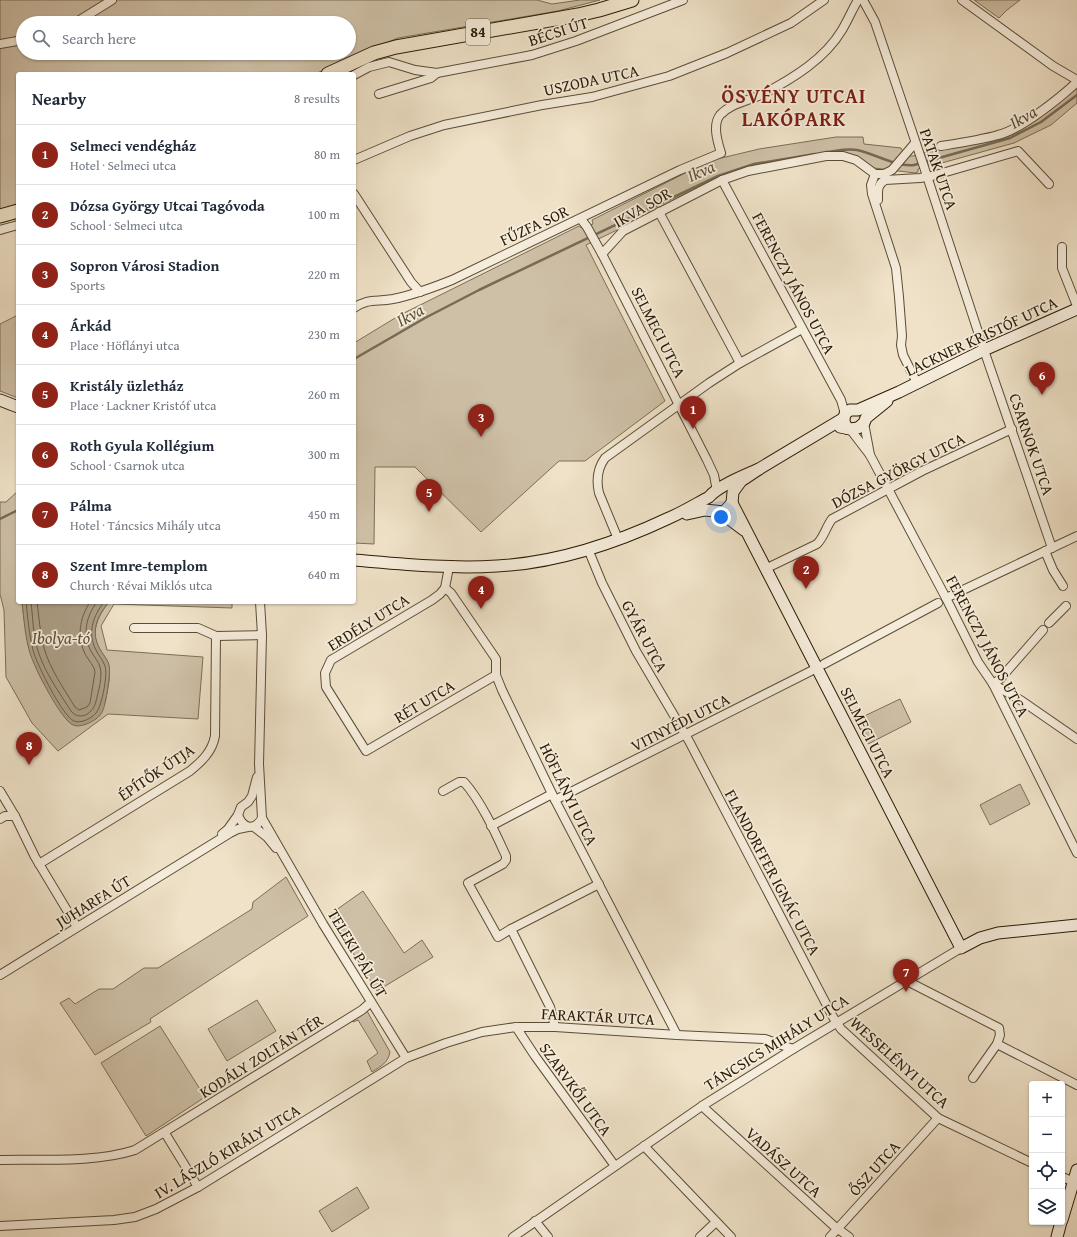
<!DOCTYPE html>
<html lang="en">
<head>
<meta charset="utf-8">
<style>
  body { margin:0; font-family:"Gentium Book Plus",serif; background:#f6f6f7; color:#1f2937 }
  .controls { position:absolute; right:12px; bottom:12px; display:grid; overflow:hidden; border-radius:4px; box-shadow:0 1px 3px #0004 }
  .controls button { width:36px; height:36px; display:grid; place-items:center; padding:0; border:0; border-bottom:1px solid #e0e1e3; background:#fff; color:#1f2937; font:20px sans-serif }
  .you { position:absolute; left:721px; top:517px; width:14px; height:14px; margin:-10px; border:3px solid #fff; border-radius:50%; background:#1a73e8; box-shadow:0 0 0 6px #1a73e833 }
  .badge { display:grid; place-items:center; width:26px; height:26px; border-radius:50%; background:#8f2418; color:#fff; font-size:13px; font-weight:700 }
  .pin { position:absolute; translate:-50% -33px; filter:drop-shadow(0 1px 2px #0008) }
  .pin::after { content:''; position:absolute; top:21px; width:14px; height:12px; background:inherit; clip-path:polygon(0 0,100% 0,50% 100%) }
  .list { margin:0; padding:0; list-style:none }
  h2 { display:flex; justify-content:space-between; align-items:center; height:52px; margin:0; padding:0 16px; font-size:17px }
  h2 small { font-size:13px; font-weight:400; color:#747a83 }
  .list li { display:grid; grid-template-columns:26px 1fr auto; gap:12px; align-items:center; box-sizing:border-box; height:60px; padding:0 16px; border-top:1px solid #e0e1e3 }
  .list b { display:block; font-size:15px; white-space:nowrap }
  .list p { margin:0; font-size:13px; white-space:nowrap; color:#747a83 }
  .list em { font-size:13px; font-style:normal; color:#747a83 }
  .icon { flex:none; width:22px; height:22px; fill:none; stroke:currentColor; stroke-width:2; stroke-linecap:round; stroke-linejoin:round }
  .map { position:relative; flex:none; width:1077px; height:1237px; overflow:hidden }
  .search { position:absolute; background:#fff; box-shadow:0 1px 3px #0004; left:16px; top:16px; width:340px; height:44px; display:flex; align-items:center; gap:10px; box-sizing:border-box; padding:0 14px; border-radius:22px; color:#747a83; font-size:15px }
  .panel { position:absolute; background:#fff; box-shadow:0 1px 3px #0004; left:16px; top:72px; width:340px; height:532px; border-radius:4px }
  .map>svg:first-child { display:block }
  .green { fill:#cec0a7; stroke:#7c6e56; fill-rule:evenodd }
  .water { fill:#ac9e86; stroke:#786a53 }
  .lines { fill:none; stroke-linecap:round; stroke-linejoin:round }
  .shore { stroke:#6b5c46; stroke-width:1 }
  .stream { stroke:#786a53; stroke-width:2.5 }
  .street-casing { stroke:#5b4d36; stroke-width:10 }
  .secondary-casing { stroke:#2a1b06; stroke-width:13 }
  .primary-casing { stroke:#2a1b06; stroke-width:15 }
  .street { stroke:#f5ecdb; stroke-width:8 }
  .secondary { stroke:#f5ecdb; stroke-width:11 }
  .primary { stroke:#efe2c8; stroke-width:13 }
  .labels { text-anchor:middle; stroke-width:3.5; stroke-linejoin:round; paint-order:stroke }
  .shield { fill:#f5ecdb; stroke:#675a46; stroke-width:1 }
  .shield-label { font-size:15px; font-weight:bold; fill:#2a1b06 }
  .street-label { font-size:16px; fill:#2a1b06; stroke:#f5ecdb }
  .water-label { font-size:17px; font-style:italic; fill:#5e4f39; stroke:#f5ecdb }
  .district-label { font-size:20px; font-weight:bold; letter-spacing:1px; fill:#7a1f14; stroke:#f5ecdb }
</style>
</head>
<body>
<div class="map">
<svg width="1077" height="1237" viewBox="0 0 1077 1237">
  <rect width="100%" height="100%" fill="#efe2c8"/>
  <filter id="stains"><feTurbulence type="fractalNoise" baseFrequency=".005" numOctaves="4"/><feColorMatrix values="0 0 0 0 .2 0 0 0 0 .09 0 0 0 0 .02 0 0 0 .5 -.17"/></filter>
  <radialGradient id="worn" r=".72"><stop offset=".6" stop-color="#630" stop-opacity="0"/><stop offset="1" stop-color="#630" stop-opacity=".3"/></radialGradient>
  <g class="green">
    <path d="M0,0H537L552,4L580,0H600L558,11L398,38L356,55L315,74H18V207L0,212ZM23,23H349V53H23Z"/>
    <path d="M974,0H1020L1007,10L999,18Z"/>
    <path d="M1077,86V103L1051,125L1014,143L931,166V164L918,169V172L915,173L874,168L855,158L819,159L716,182L586,245L665,401L585,461H559L481,532L415,467H375L374,544L354,543V343L400,315L579,226L583,229L593,224L592,220L709,161L759,149L836,137H863L864,144L901,148L905,156H913L927,152L1001,138Z"/>
    <path d="M18,315V398L0,391V324Z"/>
    <path d="M18,491V602H22C26,634 28,657 45,685L105,703C107,692 111,678 109,666C108,660 103,655 100,650C90,633 97,617 109,602H232V608L114,604L101,626L107,650L203,657L198,719L108,714L58,751L32,723L6,677L4,610L0,594V502H6Z"/>
    <path d="M900,699L911,722L868,744L856,720Z"/>
    <path d="M1020,784L1030,804L990,825L980,805Z"/>
    <path d="M286,877L308,916L150,1019L151,1022L95,1055L60,1003L69,998L75,1004L99,989H113L144,968H158L252,909L253,902Z"/>
    <path d="M363,891L404,953L422,940L433,957L377,991L329,915Z"/>
    <path d="M257,1000L276,1031L227,1061L208,1029Z"/>
    <path d="M367,1011L390,1052C388,1063 381,1066 372,1072L367,1061L378,1053L358,1020L353,1022L351,1018Z"/>
    <path d="M160,1026L205,1097L146,1136L101,1063Z"/>
    <path d="M357,1187L369,1208L332,1232L319,1211Z"/>
  </g>
  <path class="water" d="M22,602H109C97,616 90,632 100,649C102,654 108,659 109,665C111,671 106,703 103,710C102,713 99,717 96,719C90,723 80,728 73,725C61,720 34,667 30,653C25,637 24,619 22,602Z"/>
  <g class="lines">
    <g class="shore">
      <path d="M26,602C28,618 29,635 33,650C36,663 63,717 74,721C81,724 92,718 96,713C102,706 108,674 105,666C103,660 98,655 96,650C87,633 93,616 104,602"/>
      <path d="M31,602C33,618 33,636 38,651C45,673 59,692 71,711C80,722 94,713 96,701C98,693 103,676 100,667C99,662 94,657 91,651C82,635 86,616 97,602"/>
      <path d="M37,602C39,617 40,633 44,648C50,669 64,689 75,707L79,710L87,707L90,703L95,672L94,668C91,662 85,656 83,649C77,632 81,616 90,602"/>
    </g>
    <g class="stream">
      <path d="M826,152C836,151 847,148 857,150C876,154 895,167 914,165L1010,138L1041,122L1077,95"/>
      <path d="M354,359L425,318L479,290L718,176L754,164L815,154"/>
      <path d="M0,519L18,510"/>
    </g>
    <defs>
      <g id="street">
        <path d="M863,0L875,22L924,167L984,350L1052,548"/>
        <path d="M962,0L1053,66L1077,80"/>
        <path d="M75,23L112,0"/>
        <path d="M0,44L23,40"/>
        <path d="M354,75L369,67L389,62L415,70L437,73L532,55L576,41L683,0"/>
        <path d="M379,94L431,78L437,73"/>
        <path d="M941,146C960,143 980,140 998,135C1020,130 1060,98 1077,82"/>
        <path d="M354,160L410,136L444,125L542,105L592,97L669,76L727,53L791,23L824,0"/>
        <path d="M875,174L871,185L872,194L896,268L899,297L902,336L901,345L903,355L917,383"/>
        <path d="M722,180L841,400L845,414"/>
        <path d="M354,194L411,282L420,292"/>
        <path d="M878,200C878,190 877,185 885,180L920,178L932,176L1018,151L1049,184"/>
        <path d="M659,212L740,363"/>
        <path d="M581,219L587,227L602,254L707,460L714,475L717,491"/>
        <path d="M0,230L18,225"/>
        <path d="M1062,247V268L1077,306"/>
        <path d="M602,254L623,231L722,180L748,171L826,156H843L856,160L875,174H884L892,170L915,143"/>
        <path d="M354,308C368,298 376,302 393,299C413,295 432,288 452,280L680,170L721,153C718,143 712,125 720,115C731,103 748,101 763,94C792,79 825,59 842,30C848,20 852,10 858,0"/>
        <path d="M864,423L870,455"/>
        <path d="M850,429L870,455L946,598L978,662L993,684L1077,853"/>
        <path d="M618,539L599,493C596,480 597,469 605,458L709,383L740,363L802,329"/>
        <path d="M588,549L602,583L636,651L689,741L833,1017L841,1029L938,1118L1032,1163"/>
        <path d="M1045,551L1053,570L1063,586"/>
        <path d="M449,567L445,588L451,593L496,659V675L502,690L555,800L677,1035"/>
        <path d="M765,569L817,544C824,537 826,527 832,519L922,471L1012,429"/>
        <path d="M445,588L440,594L432,600L331,660L325,673L326,687L366,751L496,675"/>
        <path d="M946,598L1077,536"/>
        <path d="M1049,623L1066,606"/>
        <path d="M134,628H198L216,636L262,635"/>
        <path d="M824,664L938,603"/>
        <path d="M993,684L1022,701L1077,739"/>
        <path d="M993,684L1000,679L1043,630"/>
        <path d="M0,791L15,816L35,857L77,927"/>
        <path d="M443,791L459,782H464C481,801 495,832 506,856V860L503,864L468,883L498,937L511,929L599,884"/>
        <path d="M555,800L817,668"/>
        <path d="M238,815C243,829 255,831 262,818L259,764L262,635L260,602"/>
        <path d="M262,818L323,924L406,1058"/>
        <path d="M0,819L5,816H15"/>
        <path d="M491,826L552,794"/>
        <path d="M254,827L267,837L276,848"/>
        <path d="M222,834L228,829L238,815L241,807L248,802L252,796L257,777"/>
        <path d="M39,864L190,771C202,761 212,752 215,736L216,636"/>
        <path d="M511,929L550,1007L555,1027"/>
        <path d="M0,975L230,833L238,829L248,827"/>
        <path d="M907,981L999,1028L1000,1035L997,1044L973,1078"/>
        <path d="M516,1027L535,1056L615,1166"/>
        <path d="M997,1044L1077,1085"/>
        <path d="M702,1106L834,1226L849,1237"/>
        <path d="M165,1133L198,1187"/>
        <path d="M644,1146L731,1237"/>
        <path d="M0,1160C42,1159 95,1163 135,1150L362,1010L371,1002"/>
        <path d="M1062,1177L1077,1183"/>
        <path d="M535,1221L548,1237"/>
        <path d="M0,1226L114,1220L135,1217L156,1209L198,1187L406,1058L446,1043L482,1032L516,1027H555L677,1035L765,1039L793,1049"/>
        <path d="M513,1237L702,1106L793,1049L961,948"/>
        <path d="M700,1237L716,1222"/>
        <path d="M830,1237L938,1118"/>
      </g>
      <g id="secondary">
        <path d="M0,400L18,407"/>
        <path d="M840,427L850,429L858,428L864,423L866,418L887,401"/>
        <path d="M847,428L844,422V418L845,414L850,410H858L899,392L984,350L1077,309"/>
        <path d="M732,503L961,948L980,938L998,933L1077,925"/>
        <path d="M720,512L744,530"/>
        <path d="M687,514L705,510L724,512L732,503L733,492L741,481L759,469L844,418"/>
        <path d="M354,560C402,564 449,569 497,566C556,563 616,543 669,518C683,512 696,504 709,497C718,486 745,475 759,469"/>
        <path d="M1062,1220L1077,1170"/>
        <path d="M1057,1237L1061,1222"/>
      </g>
      <g id="primary">
        <path d="M328,74L374,53L396,47L578,15L599,10L632,0"/>
        <path d="M0,216L18,211"/>
      </g>
    </defs>
    <use href="#street" class="street-casing"/>
    <use href="#secondary" class="secondary-casing"/>
    <use href="#primary" class="primary-casing"/>
    <use href="#street" class="street"/>
    <use href="#secondary" class="secondary"/>
    <use href="#primary" class="primary"/>
  </g>
  <g class="labels">
    <rect class="shield" x="466" y="19" width="24" height="26" rx="3"/>
    <g class="shield-label">
      <text x="478" y="37">84</text>
    </g>
    <g class="street-label">
      <text transform="translate(558 31) rotate(-18)" y="6">BÉCSI ÚT</text>
      <text transform="translate(591 80) rotate(-12)" y="6">USZODA UTCA</text>
      <text transform="translate(939 169) rotate(71)" y="6">PATAK UTCA</text>
      <text transform="translate(642 207) rotate(-30)" y="6">IKVA SOR</text>
      <text transform="translate(534 225) rotate(-25)" y="6">FŰZFA SOR</text>
      <text transform="translate(794 283) rotate(62)" y="6">FERENCZY JÁNOS UTCA</text>
      <text transform="translate(659 332) rotate(63)" y="6">SELMECI UTCA</text>
      <text transform="translate(981 336) rotate(-25)" y="6">LACKNER KRISTÓF UTCA</text>
      <text transform="translate(1032 444) rotate(71)" y="6">CSARNOK UTCA</text>
      <text transform="translate(898 470) rotate(-27)" y="6">DÓZSA GYÖRGY UTCA</text>
      <text transform="translate(368 622) rotate(-32)" y="6">ERDÉLY UTCA</text>
      <text transform="translate(645 636) rotate(62)" y="6">GYÁR UTCA</text>
      <text transform="translate(988 646) rotate(62)" y="6">FERENCZY JÁNOS UTCA</text>
      <text transform="translate(424 701) rotate(-31)" y="6">RÉT UTCA</text>
      <text transform="translate(680 722) rotate(-27)" y="6">VITNYÉDI UTCA</text>
      <text transform="translate(868 732) rotate(63)" y="6">SELMECI UTCA</text>
      <text transform="translate(156 772) rotate(-34)" y="6">ÉPÍTŐK ÚTJA</text>
      <text transform="translate(569 794) rotate(64)" y="6">HÖFLÁNYI UTCA</text>
      <text transform="translate(773 872) rotate(62)" y="6">FLANDORFFER IGNÁC UTCA</text>
      <text transform="translate(93 901) rotate(-32)" y="6">JUHARFA ÚT</text>
      <text transform="translate(358 953) rotate(59)" y="6">TELEKI PÁL ÚT</text>
      <text transform="translate(598 1016) rotate(3)" y="6">FARAKTÁR UTCA</text>
      <text transform="translate(776 1042) rotate(-32)" y="6">TÁNCSICS MIHÁLY UTCA</text>
      <text transform="translate(261 1056) rotate(-32)" y="6">KODÁLY ZOLTÁN TÉR</text>
      <text transform="translate(900 1062) rotate(42)" y="6">WESSELÉNYI UTCA</text>
      <text transform="translate(576 1089) rotate(54)" y="6">SZARVKŐI UTCA</text>
      <text transform="translate(227 1151) rotate(-31)" y="6">IV. LÁSZLÓ KIRÁLY UTCA</text>
      <text transform="translate(784 1162) rotate(42)" y="6">VADÁSZ UTCA</text>
      <text transform="translate(874 1168) rotate(-48)" y="6">ŐSZ UTCA</text>
    </g>
    <g class="water-label">
      <text transform="translate(1023 117) rotate(-30)" y="6">Ikva</text>
      <text transform="translate(701 171) rotate(-24)" y="6">Ikva</text>
      <text transform="translate(410 315) rotate(-29)" y="6">Ikva</text>
      <text x="61" y="644">Ibolya-tó</text>
    </g>
    <g class="district-label">
      <text x="794" y="103">ÖSVÉNY UTCAI<tspan x="794" dy="23">LAKÓPARK</tspan></text>
    </g>
  </g>
  <rect width="100%" height="100%" filter="url(#stains)"/>
  <rect width="100%" height="100%" fill="url(#worn)"/>
</svg>
<div class="controls">
<button>+</button>
<button>−</button>
<button><svg class="icon" aria-label="locate" viewBox="0 0 24 24"><circle cx="12" cy="12" r="6"/><path d="M12 2v4M12 18v4M2 12h4M18 12h4"/></svg></button>
<button><svg class="icon" aria-label="layers" viewBox="0 0 24 24"><path d="M12 4l9 5-9 5-9-5zM3 14l9 5 9-5"/></svg></button>
</div>
<div class="you"></div>
<div class="pin badge" style="left:693px;top:429px">1</div>
<div class="pin badge" style="left:806px;top:589px">2</div>
<div class="pin badge" style="left:481px;top:437px">3</div>
<div class="pin badge" style="left:481px;top:609px">4</div>
<div class="pin badge" style="left:429px;top:512px">5</div>
<div class="pin badge" style="left:1042px;top:395px">6</div>
<div class="pin badge" style="left:906px;top:992px">7</div>
<div class="pin badge" style="left:29px;top:765px">8</div>
<div class="search"><svg class="icon" aria-label="search" viewBox="0 0 24 24"><circle cx="10" cy="10" r="6"/><path d="M15 15l6 6"/></svg>Search here</div>
<section class="panel">
<h2>Nearby<small>8 results</small></h2>
<ul class="list">
<li><span class="badge">1</span><div><b>Selmeci vendégház</b><p>Hotel · Selmeci utca</p></div><em>80 m</em></li>
<li><span class="badge">2</span><div><b>Dózsa György Utcai Tagóvoda</b><p>School · Selmeci utca</p></div><em>100 m</em></li>
<li><span class="badge">3</span><div><b>Sopron Városi Stadion</b><p>Sports</p></div><em>220 m</em></li>
<li><span class="badge">4</span><div><b>Árkád</b><p>Place · Höflányi utca</p></div><em>230 m</em></li>
<li><span class="badge">5</span><div><b>Kristály üzletház</b><p>Place · Lackner Kristóf utca</p></div><em>260 m</em></li>
<li><span class="badge">6</span><div><b>Roth Gyula Kollégium</b><p>School · Csarnok utca</p></div><em>300 m</em></li>
<li><span class="badge">7</span><div><b>Pálma</b><p>Hotel · Táncsics Mihály utca</p></div><em>450 m</em></li>
<li><span class="badge">8</span><div><b>Szent Imre-templom</b><p>Church · Révai Miklós utca</p></div><em>640 m</em></li>
</ul>
</section>
</div>
</body>
</html>
